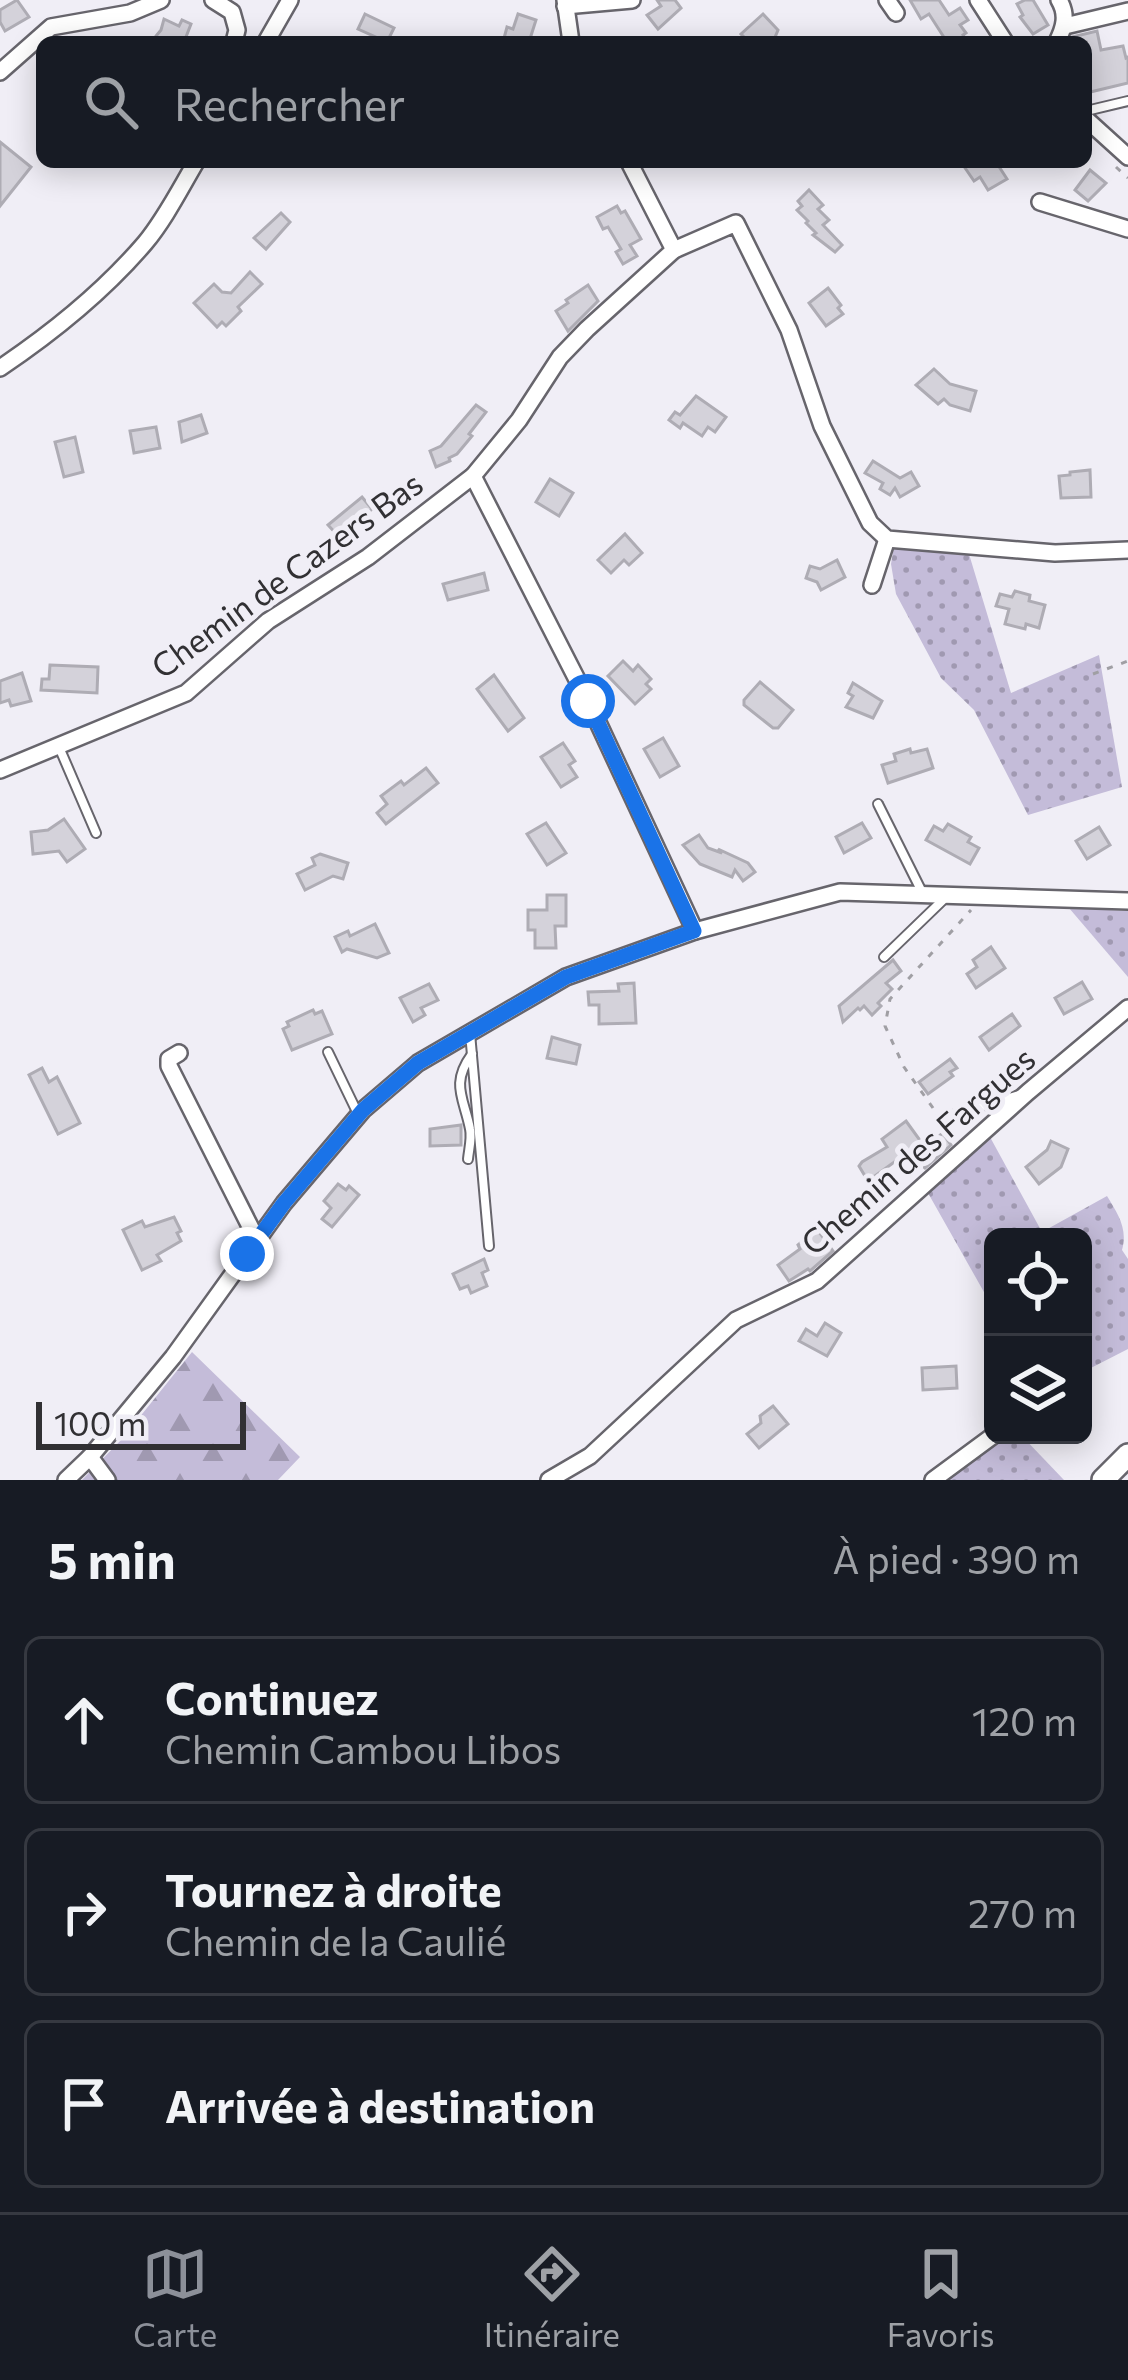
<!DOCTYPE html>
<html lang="fr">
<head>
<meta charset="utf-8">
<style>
  body { margin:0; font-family:Commissioner,sans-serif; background:#242831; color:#f1f3f6 }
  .controls { position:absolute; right:36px; bottom:36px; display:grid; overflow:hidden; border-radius:18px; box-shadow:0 6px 30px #0003 }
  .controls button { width:108px; height:108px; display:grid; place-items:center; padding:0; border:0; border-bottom:3px solid #363941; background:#171b24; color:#f1f3f6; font:60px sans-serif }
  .scale { position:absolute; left:36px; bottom:30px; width:210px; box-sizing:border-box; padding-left:12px; border:6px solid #313033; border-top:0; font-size:33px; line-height:42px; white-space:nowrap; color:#313033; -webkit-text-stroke:9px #f0eef6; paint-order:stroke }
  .stop { position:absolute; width:36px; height:36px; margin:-27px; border:9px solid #1a73e8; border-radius:50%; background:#fff }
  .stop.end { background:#1a73e8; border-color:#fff; box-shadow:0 3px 12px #0008 }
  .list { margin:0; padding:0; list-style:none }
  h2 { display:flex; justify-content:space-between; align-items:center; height:156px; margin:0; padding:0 48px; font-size:51px }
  h2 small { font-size:39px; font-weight:400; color:#9ea1a6 }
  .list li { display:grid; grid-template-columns:78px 1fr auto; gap:36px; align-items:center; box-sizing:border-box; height:168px; margin:0 24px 24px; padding:0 24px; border:3px solid #363941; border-radius:18px }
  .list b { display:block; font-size:45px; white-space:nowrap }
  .list p { margin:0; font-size:39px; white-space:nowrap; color:#9ea1a6 }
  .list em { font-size:39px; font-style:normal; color:#9ea1a6 }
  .icon { flex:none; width:66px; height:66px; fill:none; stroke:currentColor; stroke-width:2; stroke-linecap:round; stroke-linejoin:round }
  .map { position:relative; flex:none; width:1128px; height:1480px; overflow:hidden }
  .search { position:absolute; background:#171b24; box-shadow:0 6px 30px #0003; left:36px; right:36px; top:36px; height:132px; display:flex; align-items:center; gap:30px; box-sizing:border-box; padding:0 42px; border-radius:18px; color:#9ea1a6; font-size:45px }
  .sheet { height:732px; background:#171b24 }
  nav { display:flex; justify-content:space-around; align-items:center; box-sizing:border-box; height:168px; border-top:3px solid #363941; background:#171b24; font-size:33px; color:#9ea1a6 }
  nav a { display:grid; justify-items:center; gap:6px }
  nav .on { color:#8c9099 }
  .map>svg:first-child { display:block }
  .grass { fill:url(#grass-dots) }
  .forest { fill:url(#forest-firs) }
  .building { fill:#d4d2da; stroke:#aeacb4; stroke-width:3 }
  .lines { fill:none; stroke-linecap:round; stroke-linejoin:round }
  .service-casing { stroke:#67656c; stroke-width:12 }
  .minor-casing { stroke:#67656c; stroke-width:20 }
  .secondary-casing { stroke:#67656c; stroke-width:26 }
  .path { stroke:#a09fa4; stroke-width:3; stroke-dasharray:6 9; stroke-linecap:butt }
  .service { stroke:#fff; stroke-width:8 }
  .minor { stroke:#fff; stroke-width:15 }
  .secondary { stroke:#fff; stroke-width:21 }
  .route { stroke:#1a73e8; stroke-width:15 }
  .labels { text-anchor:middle; stroke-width:10; stroke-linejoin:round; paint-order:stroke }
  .street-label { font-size:33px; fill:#313033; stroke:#f0eef6 }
</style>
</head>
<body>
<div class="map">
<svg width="1128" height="1480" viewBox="0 0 1128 1480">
  <defs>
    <pattern id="grass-dots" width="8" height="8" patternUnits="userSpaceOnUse" patternTransform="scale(3)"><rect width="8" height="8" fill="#c4bcd9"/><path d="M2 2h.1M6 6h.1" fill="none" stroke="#a099b1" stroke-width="1.8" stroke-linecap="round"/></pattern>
    <pattern id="forest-firs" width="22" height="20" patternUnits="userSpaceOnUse" patternTransform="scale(3)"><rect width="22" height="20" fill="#c4bcd9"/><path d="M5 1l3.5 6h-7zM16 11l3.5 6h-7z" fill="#a099b1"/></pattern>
  </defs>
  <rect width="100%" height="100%" fill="#f0eef6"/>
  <g class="grass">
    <path d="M894,546L969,554L1011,693L1099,655L1122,787L1028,815L974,710L941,678L896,594L891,564Z"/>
    <path d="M1069,908L1128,911V977Z"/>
    <path d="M990,1137L1042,1232L1107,1196C1118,1214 1128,1229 1122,1250L1128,1259V1349L1083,1372V1237H993V1308L928,1193Z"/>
    <path d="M1004,1435H1021L1064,1480H943Z"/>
  </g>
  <path class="forest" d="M192,1352L300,1457L278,1480H82L122,1439Z"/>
  <g class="building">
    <path d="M17,0L29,17L5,31L0,22V10Z"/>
    <path d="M657,0H675L681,8L658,29L647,15L661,6Z"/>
    <path d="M910,0H939L949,15L960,8L968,20L960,25L966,33L963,35L967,42H947L929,14L921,19Z"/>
    <path d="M1025,0H1033L1048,25L1033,34L1020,17L1023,15L1017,4Z"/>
    <path d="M365,14L394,28L387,42L358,29Z"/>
    <path d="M518,14L536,20L529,42H503L507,27L513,29Z"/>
    <path d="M763,14L778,30L773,42H749L741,34Z"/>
    <path d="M164,19L179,26L182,20L191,24L184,42H158L156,36L161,30Z"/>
    <path d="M1097,31L1101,50L1123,46L1126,58L1128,57V83L1086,93V42H1070L1072,37Z"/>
    <path d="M0,142L31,167L0,206Z"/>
    <path d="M961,162H996L1007,179L988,190L980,177L974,181Z"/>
    <path d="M1090,170L1106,183L1088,201L1075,190Z"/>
    <path d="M809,190L823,205L818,209L829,220L823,225L842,245L835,252L813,235L816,233L806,223L808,221L797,210L802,206L798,201Z"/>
    <path d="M617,206L621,213L625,211L641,239L630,245L637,256L623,264L616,252L621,249L608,227L603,229L597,217Z"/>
    <path d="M281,213L290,222L266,249L254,238Z"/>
    <path d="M250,272L262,284L238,307L241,311L226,326L222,322L217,327L194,303L214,284L222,292L231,293Z"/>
    <path d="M588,285L598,301L568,331L556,311L568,303L566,300Z"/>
    <path d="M828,288L841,305L838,308L843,314L826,326L809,303Z"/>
    <path d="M934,369L950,384L976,391L970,411L950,405L944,399L938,404L916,385Z"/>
    <path d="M696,396L726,417L715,432L708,427L702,436L683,423L680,428L669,420L675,412L680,415Z"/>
    <path d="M476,405L486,412L469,434L472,436L457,454L449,458L450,461L436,467L430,451L441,446Z"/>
    <path d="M201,415L207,433L182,442L179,422Z"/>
    <path d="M156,427L160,448L134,453L130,431Z"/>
    <path d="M75,437L83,472L64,477L55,442Z"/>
    <path d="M873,461L900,478L911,472L919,486L900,497L895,488L890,495L880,489L883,483L865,473Z"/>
    <path d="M1090,470L1091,497L1061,498L1059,476L1070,475V472Z"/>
    <path d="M550,479L573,493L559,516L536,502Z"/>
    <path d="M362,497L372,509L339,537L328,525Z"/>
    <path d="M625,534L642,553L629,565L624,560L611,573L598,560Z"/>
    <path d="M837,560L845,577L821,590L817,582L806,578L810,566L820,569Z"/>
    <path d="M484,573L488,590L448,600L443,584Z"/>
    <path d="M1015,591L1030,595L1029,601L1045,605L1039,628L1026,624L1025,629L1005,624L1009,609L996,606L1000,594L1012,597Z"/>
    <path d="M623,661L633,671L638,665L651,679L646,684L651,689L635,704L608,676Z"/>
    <path d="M50,665L98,667L97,693L41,690L42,679H49Z"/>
    <path d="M22,673L31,701L11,706L9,700L0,703V681Z"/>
    <path d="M494,675L524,718L508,731L477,689Z"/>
    <path d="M760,682L793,710L778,728H773L744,705V700Z"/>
    <path d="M853,683L882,701L873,718L846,707L853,696L848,693Z"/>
    <path d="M663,738L679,766L660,777L644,749Z"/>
    <path d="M563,743L575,761L569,765L577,777L561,787L541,757Z"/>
    <path d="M910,749L911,753L927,749L933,768L888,783L882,765L896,761L894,754Z"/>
    <path d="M426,768L438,783L386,824L377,813L387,804L381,796L401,781L404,785Z"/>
    <path d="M64,819L85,849L67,862L59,851L33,854L31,832L48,830Z"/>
    <path d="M546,823L566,853L547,865L527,834Z"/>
    <path d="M862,823L871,838L844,853L836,837Z"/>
    <path d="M948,824L971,837L968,842L979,848L970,864L926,840L934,826L943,831Z"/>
    <path d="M1099,827L1110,845L1087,859L1076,841Z"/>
    <path d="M699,835L708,848L722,853L718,849L748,863L755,872L743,881L735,870L732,877L700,864L683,845Z"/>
    <path d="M320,854L348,863L343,879L333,876L305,890L297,874L315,865L312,858Z"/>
    <path d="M547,895H566V926H555L556,948H535V930H528V910H547Z"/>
    <path d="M375,924L389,953L377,958L347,949L342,952L335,937L348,931L350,936Z"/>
    <path d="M991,947L1005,968L976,988L967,974L977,967L973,960Z"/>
    <path d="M893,960L901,971L886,983L892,989L878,1003L881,1006L872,1015L864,1006L860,1010L858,1008L843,1022L839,1006Z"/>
    <path d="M1082,982L1092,999L1064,1014L1055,998Z"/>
    <path d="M634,983L636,1023L599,1024V1005H589L588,992L619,991L618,984Z"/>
    <path d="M429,984L438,1000L421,1008L425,1015L413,1022L400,998Z"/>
    <path d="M313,1010L315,1014L322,1011L332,1034L292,1050L283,1029L289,1026L287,1022Z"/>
    <path d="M1012,1014L1020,1026L989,1050L980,1037Z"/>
    <path d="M552,1037L580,1045L576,1064L547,1058Z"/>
    <path d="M950,1059L957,1068L950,1072L953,1076L928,1094L919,1082Z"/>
    <path d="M42,1068L49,1082L57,1077L80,1123L58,1134L29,1075Z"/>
    <path d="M906,1121L924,1146L943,1133L951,1145L925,1168L919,1163L914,1167L904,1155L868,1181L859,1166L862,1162L887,1147L882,1139Z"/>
    <path d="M461,1125V1145L430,1146V1129Z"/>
    <path d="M1051,1141L1068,1149L1061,1167L1039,1184L1026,1167L1047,1150Z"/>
    <path d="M338,1184L346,1190L349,1186L359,1195L332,1227L322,1219L331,1208L324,1201Z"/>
    <path d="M174,1217L181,1231L177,1233L181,1241L157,1255L161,1261L142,1270L123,1230L142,1221L145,1227Z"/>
    <path d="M817,1229L833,1251L810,1271L808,1269L789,1281L778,1265L800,1249L798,1245Z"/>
    <path d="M484,1259L488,1270L482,1273L487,1286L471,1293L468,1286L460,1289L453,1274Z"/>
    <path d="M825,1323L841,1333L827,1356L799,1341L806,1329L817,1336Z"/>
    <path d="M956,1366L957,1388L923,1390L922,1368Z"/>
    <path d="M773,1406L788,1424L759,1448L747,1434L761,1423L760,1416Z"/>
  </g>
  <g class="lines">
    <defs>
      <g id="service">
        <path d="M1086,111L1128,101"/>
        <path d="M59,747L96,833"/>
        <path d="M878,804L923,894"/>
        <path d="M884,957L944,899"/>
        <path d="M470,1033L489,1246"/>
        <path d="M328,1052L358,1114"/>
        <path d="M940,1119L1019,1095"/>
        <path d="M468,1159C469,1149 472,1138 470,1129C464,1098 450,1084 472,1054"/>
      </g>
      <g id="minor">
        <path d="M213,0L232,12L237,30L234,42"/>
        <path d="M565,0L571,42"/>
        <path d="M887,0L896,13"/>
        <path d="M978,0L1005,42"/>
        <path d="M565,6L632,0"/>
        <path d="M1065,26L1128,11"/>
        <path d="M266,42L290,0"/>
        <path d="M1057,42C1064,28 1068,15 1059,0"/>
        <path d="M0,72L51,27L130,13L161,0"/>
        <path d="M1086,119L1128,157"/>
        <path d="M629,162L674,250"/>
        <path d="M1040,202L1128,229"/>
        <path d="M0,368C52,333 104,291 145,243C165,219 180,189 196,162"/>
        <path d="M473,476L588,701L695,931"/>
        <path d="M872,585L887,539"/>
        <path d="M0,770L186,693L268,621L368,557L473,476L519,420L560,357L587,329L674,250L736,223L789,330L822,426L870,523L887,539L1055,553L1128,550"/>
        <path d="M179,1053L169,1059V1066L257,1240"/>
        <path d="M90,1457L107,1480"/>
        <path d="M66,1480L90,1457L173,1357L284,1203L363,1110L418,1063L566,977L695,931L840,892L1128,901"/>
        <path d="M549,1480L590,1456L736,1320L817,1281L1028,1092L1128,1008"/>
        <path d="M933,1480L994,1435"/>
      </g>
      <path id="secondary" d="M1103,1480L1128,1455"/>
    </defs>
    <use href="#service" class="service-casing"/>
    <use href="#minor" class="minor-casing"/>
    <use href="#secondary" class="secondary-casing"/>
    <g class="path">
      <path d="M1116,167L1128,178"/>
      <path d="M1093,674L1128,661"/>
      <path d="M933,1108L904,1067L885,1026L890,999L971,910"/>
    </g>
    <use href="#service" class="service"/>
    <use href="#minor" class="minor"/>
    <use href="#secondary" class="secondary"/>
  </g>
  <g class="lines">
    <path class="route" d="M247,1254L284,1203L363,1110L418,1063L566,977L694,931L588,701"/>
  </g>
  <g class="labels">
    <g class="street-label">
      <text transform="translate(287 575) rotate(-36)" y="12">Chemin de Cazers Bas</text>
      <text transform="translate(918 1151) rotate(-41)" y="12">Chemin des Fargues</text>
    </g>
  </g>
</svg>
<div class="controls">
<button><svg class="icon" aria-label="locate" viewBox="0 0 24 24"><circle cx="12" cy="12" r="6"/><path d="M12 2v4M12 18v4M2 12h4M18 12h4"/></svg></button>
<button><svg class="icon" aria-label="layers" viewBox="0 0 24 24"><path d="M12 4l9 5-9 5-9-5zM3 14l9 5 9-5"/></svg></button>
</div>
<div class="scale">100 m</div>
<div class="stop" style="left:588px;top:701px"></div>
<div class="stop end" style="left:247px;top:1254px"></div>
<div class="search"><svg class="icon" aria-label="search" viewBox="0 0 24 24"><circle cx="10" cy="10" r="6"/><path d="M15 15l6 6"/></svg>Rechercher</div>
</div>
<section class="sheet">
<h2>5 min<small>À pied · 390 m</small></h2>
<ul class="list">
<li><svg class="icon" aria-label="ahead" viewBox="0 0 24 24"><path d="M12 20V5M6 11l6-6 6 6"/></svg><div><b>Continuez</b><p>Chemin Cambou Libos</p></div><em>120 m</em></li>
<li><svg class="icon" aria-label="right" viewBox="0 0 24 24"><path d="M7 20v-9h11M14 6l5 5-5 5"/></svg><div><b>Tournez à droite</b><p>Chemin de la Caulié</p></div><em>270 m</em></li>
<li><svg class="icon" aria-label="arrive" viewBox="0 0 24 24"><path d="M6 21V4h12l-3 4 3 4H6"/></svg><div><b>Arrivée à destination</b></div></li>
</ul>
</section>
<nav>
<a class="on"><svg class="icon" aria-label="map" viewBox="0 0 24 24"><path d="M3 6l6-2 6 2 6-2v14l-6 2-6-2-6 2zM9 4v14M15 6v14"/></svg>Carte</a>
<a><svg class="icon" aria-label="directions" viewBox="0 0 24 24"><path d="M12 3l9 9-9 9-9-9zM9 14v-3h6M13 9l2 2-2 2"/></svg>Itinéraire</a>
<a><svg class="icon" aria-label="saved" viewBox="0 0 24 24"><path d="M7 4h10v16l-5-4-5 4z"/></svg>Favoris</a>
</nav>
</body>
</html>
